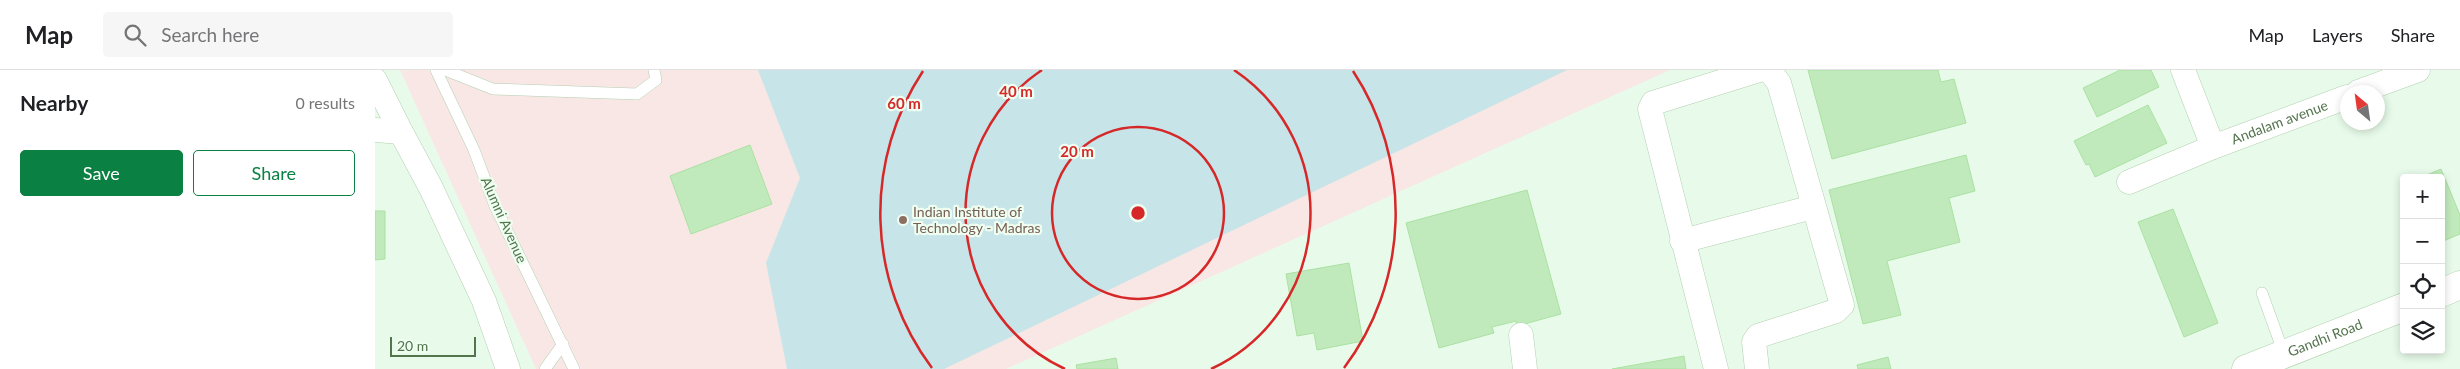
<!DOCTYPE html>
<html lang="en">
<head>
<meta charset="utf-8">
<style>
  body { margin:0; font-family:Lato,sans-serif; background:#f6f6f6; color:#202124 }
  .controls { position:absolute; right:15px; bottom:15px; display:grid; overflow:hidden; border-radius:5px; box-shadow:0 2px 8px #0003 }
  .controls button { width:45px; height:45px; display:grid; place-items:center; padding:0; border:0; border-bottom:1px solid #e0e0e0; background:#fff; color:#202124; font:25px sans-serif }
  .compass { position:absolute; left:1965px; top:15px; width:45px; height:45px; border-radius:50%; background:#fff; box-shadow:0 2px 8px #0003; rotate:331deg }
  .scale { position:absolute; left:15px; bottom:12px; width:86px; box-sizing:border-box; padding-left:5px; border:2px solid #53744d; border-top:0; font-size:14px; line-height:18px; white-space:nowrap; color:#53744d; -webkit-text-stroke:4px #eefef0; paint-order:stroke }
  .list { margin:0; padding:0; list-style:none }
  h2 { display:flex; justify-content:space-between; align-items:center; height:65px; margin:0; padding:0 20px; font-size:21px }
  h2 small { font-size:16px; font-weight:400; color:#757577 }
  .actions { display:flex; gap:10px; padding:15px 20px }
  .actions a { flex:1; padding:11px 0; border:1px solid #0b8043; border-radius:5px; text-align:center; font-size:18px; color:#0b8043 }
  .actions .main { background:#0b8043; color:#fff }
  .icon { flex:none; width:28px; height:28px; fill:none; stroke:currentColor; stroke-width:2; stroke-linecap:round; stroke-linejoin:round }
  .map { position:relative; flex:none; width:2085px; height:299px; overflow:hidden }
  header { display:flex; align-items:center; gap:30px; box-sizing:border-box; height:70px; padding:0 25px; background:#fff; border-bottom:1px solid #e0e0e0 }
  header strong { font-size:24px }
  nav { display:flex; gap:28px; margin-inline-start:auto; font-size:18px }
  .search { width:350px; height:45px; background:#f6f6f6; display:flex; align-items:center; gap:12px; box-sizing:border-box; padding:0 18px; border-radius:5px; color:#757577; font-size:19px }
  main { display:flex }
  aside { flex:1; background:#fff }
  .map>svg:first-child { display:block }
  .education { fill:#f8e7e4 }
  .green { fill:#c7e5e8 }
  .building { fill:#c1eabc; stroke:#aae1a2 }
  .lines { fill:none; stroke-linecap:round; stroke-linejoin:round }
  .lane-casing { stroke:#b3cfb1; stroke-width:12 }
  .street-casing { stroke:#b3cfb1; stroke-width:25 }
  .secondary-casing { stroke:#aecfac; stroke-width:29 }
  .lane { stroke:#fff; stroke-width:11 }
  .street { stroke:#fff; stroke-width:24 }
  .secondary { stroke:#fff; stroke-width:28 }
  .ring { fill:none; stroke:#d62828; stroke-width:2.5 }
  .education-dot { fill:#8d6e63; stroke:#eefef0; stroke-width:2 }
  .labels { text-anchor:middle; stroke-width:4.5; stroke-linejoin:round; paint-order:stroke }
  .street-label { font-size:14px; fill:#53744d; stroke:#eefef0 }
  .education-label { font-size:14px; fill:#785e54; stroke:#eefef0; text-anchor:start }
  .centre { fill:#d62828; stroke:#eefef0; stroke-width:2.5 }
  .ring-label { font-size:15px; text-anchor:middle; font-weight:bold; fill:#d62828; stroke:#eefef0; stroke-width:4.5; stroke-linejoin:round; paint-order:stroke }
</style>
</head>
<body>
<header>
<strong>Map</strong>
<div class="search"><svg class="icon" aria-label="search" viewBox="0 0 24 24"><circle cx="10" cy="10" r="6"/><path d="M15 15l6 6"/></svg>Search here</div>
<nav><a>Map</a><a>Layers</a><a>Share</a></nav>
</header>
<main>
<aside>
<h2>Nearby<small>0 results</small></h2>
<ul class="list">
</ul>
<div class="actions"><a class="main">Save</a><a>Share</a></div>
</aside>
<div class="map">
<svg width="2085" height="299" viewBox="0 0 2085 299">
  <rect width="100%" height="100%" fill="#e8fbea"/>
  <path class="education" d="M25,0H1295L631,299H161Z"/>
  <path class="green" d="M383,0H1192L569,299H412L391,193L425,108Z"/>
  <g class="building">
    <path d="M1433,0H1563L1566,12L1579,9L1591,53L1457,89Z"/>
    <path d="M1745,0H1776L1784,17L1722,47L1708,18Z"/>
    <path d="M1773,35L1792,73L1720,107L1714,94L1711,95L1699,71Z"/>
    <path d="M375,75L397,134L316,164L295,106Z"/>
    <path d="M1591,85L1600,121L1574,128L1585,172L1512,191L1526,245L1488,254L1454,120Z"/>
    <path d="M2066,99L2085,145V164L2066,172V108H2045Z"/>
    <path d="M1152,120L1186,244L1142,256L1141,251L1117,257L1119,263L1064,278L1031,153Z"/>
    <path d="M1798,139L1843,253L1809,267L1763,152Z"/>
    <path d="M0,141H10V189L0,190Z"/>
    <path d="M974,193L988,271L942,280L939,263L922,266L911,204Z"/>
    <path d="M1309,286L1311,299H1237Z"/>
    <path d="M1513,287L1516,299H1483L1482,295Z"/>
    <path d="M741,288L743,299H702L701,295Z"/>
  </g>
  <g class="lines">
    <defs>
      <g id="lane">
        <path d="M61,0L99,80L120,136L199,299"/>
        <path d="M70,0L118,19L262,24L281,10L279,0"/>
        <path d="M1887,223L1909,284"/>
        <path d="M170,299L188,274"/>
      </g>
      <g id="street">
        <path d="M1808,0L1838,77"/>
        <path d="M0,10L26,62"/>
        <path d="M1983,22L2043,0"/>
        <path d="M0,60L26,62L56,118L109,231L133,299"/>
        <path id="s1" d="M1754,112L1838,77L1972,27"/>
        <path d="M1307,171L1438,137"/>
        <path d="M1146,265L1150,299"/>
        <path d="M1341,299L1275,39L1278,33L1384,0"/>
        <path d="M1382,299L1379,272L1383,266L1461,241L1467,235L1404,13L1394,0"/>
      </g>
      <g id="secondary">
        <path d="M2066,223L2085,215"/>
        <path id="s2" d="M1871,299L2029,237"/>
      </g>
    </defs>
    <use href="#lane" class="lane-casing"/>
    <use href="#street" class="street-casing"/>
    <use href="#secondary" class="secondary-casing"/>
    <use href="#lane" class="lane"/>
    <use href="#street" class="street"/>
    <use href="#secondary" class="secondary"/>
  </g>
  <g class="ring">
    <circle cx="763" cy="143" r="86"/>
    <path d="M690 299A172 172 0 0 1 667 0M859 0A172 172 0 0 1 836 299"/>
    <path d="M557 298A258 258 0 0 1 548 1M978 1A258 258 0 0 1 969 298"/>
  </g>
  <circle class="education-dot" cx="528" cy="150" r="5"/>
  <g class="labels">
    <g class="street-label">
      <text dy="5" stroke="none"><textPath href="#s1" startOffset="162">Andalam avenue</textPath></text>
      <text transform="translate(129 150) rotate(66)" y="5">Alumni Avenue</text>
      <text dy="5" stroke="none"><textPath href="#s2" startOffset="85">Gandhi Road</textPath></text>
    </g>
    <g class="education-label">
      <text x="538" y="147">Indian Institute of<tspan x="538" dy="16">Technology - Madras</tspan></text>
    </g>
  </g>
  <circle cx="763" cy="143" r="8" class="centre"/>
  <g class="ring-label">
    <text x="641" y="27">40 m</text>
    <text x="529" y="39">60 m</text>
    <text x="702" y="87">20 m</text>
  </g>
</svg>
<div class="controls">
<button>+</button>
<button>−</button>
<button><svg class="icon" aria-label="locate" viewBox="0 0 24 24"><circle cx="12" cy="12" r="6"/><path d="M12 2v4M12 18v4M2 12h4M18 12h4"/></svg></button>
<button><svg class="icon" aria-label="layers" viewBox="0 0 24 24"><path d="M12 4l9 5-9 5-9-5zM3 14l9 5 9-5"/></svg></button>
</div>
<svg class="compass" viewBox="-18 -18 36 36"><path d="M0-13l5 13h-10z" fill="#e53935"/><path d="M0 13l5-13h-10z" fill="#757577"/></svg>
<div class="scale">20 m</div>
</div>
</main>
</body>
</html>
